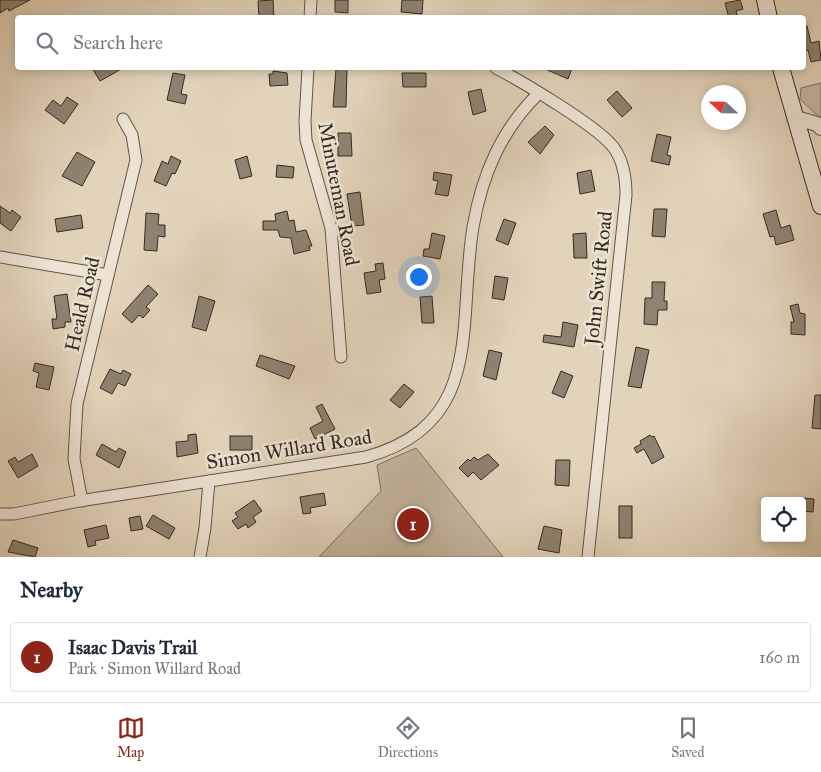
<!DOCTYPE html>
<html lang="en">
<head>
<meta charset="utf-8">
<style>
  body { margin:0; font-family:"IM FELL Great Primer",serif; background:#f2f2f3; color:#1f2937 }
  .controls { position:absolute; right:15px; bottom:15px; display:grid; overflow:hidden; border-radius:5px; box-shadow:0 2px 8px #0003 }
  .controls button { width:45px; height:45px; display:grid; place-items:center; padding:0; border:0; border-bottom:1px solid #e0e1e3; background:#fff; color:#1f2937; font:25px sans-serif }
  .compass { position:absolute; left:701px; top:85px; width:45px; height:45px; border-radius:50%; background:#fff; box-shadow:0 2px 8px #0003; rotate:292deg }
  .you { position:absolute; left:418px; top:276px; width:18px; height:18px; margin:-12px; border:4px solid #fff; border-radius:50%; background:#1a73e8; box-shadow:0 0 0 8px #1a73e833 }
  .badge { display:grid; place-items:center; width:32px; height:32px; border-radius:50%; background:#8f2418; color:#fff; font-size:16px; font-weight:700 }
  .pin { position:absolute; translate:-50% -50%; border:2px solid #fff; box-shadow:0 1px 5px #0006 }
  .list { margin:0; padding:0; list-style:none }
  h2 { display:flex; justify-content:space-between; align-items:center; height:65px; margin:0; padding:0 20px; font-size:21px }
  h2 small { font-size:16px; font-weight:400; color:#747a83 }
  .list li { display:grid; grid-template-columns:32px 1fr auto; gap:15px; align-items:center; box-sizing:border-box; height:70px; margin:0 10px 10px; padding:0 10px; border:1px solid #e0e1e3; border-radius:5px }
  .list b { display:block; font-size:19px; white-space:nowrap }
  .list p { margin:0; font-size:16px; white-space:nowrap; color:#747a83 }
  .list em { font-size:16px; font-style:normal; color:#747a83 }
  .icon { flex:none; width:28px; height:28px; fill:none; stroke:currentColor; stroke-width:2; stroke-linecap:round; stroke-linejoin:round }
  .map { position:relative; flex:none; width:821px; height:557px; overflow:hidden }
  .search { position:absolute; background:#fff; box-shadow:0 2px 8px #0003; left:15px; right:15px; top:15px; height:55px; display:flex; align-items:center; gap:12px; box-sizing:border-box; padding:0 18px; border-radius:5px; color:#747a83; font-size:19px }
  .sheet { height:145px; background:#fff }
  nav { display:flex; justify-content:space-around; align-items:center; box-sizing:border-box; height:70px; border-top:1px solid #e0e1e3; background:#fff; font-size:14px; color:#747a83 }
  nav a { display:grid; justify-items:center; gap:2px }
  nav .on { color:#8f2418 }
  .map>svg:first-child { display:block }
  .green { fill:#c4b7a1; stroke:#7c7161 }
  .building { fill:#8e8371; stroke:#342b21 }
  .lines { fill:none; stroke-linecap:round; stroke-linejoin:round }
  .minor-casing { stroke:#605548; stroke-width:13 }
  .tertiary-casing { stroke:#605548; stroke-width:16 }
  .secondary-casing { stroke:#342b21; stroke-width:18 }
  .minor { stroke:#ece3d3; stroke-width:11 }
  .tertiary { stroke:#ece3d3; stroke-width:14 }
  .secondary { stroke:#ece3d3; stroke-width:16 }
  .labels { text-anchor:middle; stroke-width:5; stroke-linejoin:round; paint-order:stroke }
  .street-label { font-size:20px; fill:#342b21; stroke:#ece3d3 }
</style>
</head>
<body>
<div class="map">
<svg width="821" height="557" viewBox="0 0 821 557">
  <rect width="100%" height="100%" fill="#e2d4bb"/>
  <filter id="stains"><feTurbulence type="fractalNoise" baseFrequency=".004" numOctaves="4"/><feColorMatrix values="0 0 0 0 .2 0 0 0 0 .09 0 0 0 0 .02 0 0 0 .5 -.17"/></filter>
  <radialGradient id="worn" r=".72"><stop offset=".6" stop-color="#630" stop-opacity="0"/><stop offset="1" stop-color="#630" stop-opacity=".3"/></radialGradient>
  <g class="green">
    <path d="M821,83V119L800,99L801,88Z"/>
    <path d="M416,448L503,557H319L381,491L377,465Z"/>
  </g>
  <g class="building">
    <path d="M0,0H30L9,11L8,8L0,13Z"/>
    <path d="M273,0L274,18H259L258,1Z"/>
    <path d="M335,0H348V13L335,12Z"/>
    <path d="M402,0H423L422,14L401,12Z"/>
    <path d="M740,0L743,9L736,11L738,18H729L725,3Z"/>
    <path d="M807,26L811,43L819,41L821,60L811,62L808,50L804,51V27Z"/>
    <path d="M92,68H123L100,81Z"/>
    <path d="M543,68H572L568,79Z"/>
    <path d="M336,69H347L346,107H333Z"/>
    <path d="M273,71L287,73L288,85L270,86L269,74H273Z"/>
    <path d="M173,73L185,75L181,94L187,95L185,104L167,100Z"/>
    <path d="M402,73H426V87H403Z"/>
    <path d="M481,89L486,111L473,115L468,92Z"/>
    <path d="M617,91L632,108L622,117L607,100Z"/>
    <path d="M67,97L78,104L64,124L45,110L53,100L61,106Z"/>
    <path d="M545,126L554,135L540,154L528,142Z"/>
    <path d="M338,133H351L352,156H338Z"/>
    <path d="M657,134L671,137L667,155L671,156L669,165L651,161Z"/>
    <path d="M77,152L95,162L82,186L62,176Z"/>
    <path d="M171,156L181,161L175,174L172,173L166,186L154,181L162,161L168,164Z"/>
    <path d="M247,156L252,176L240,179L235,160Z"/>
    <path d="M277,165L294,167L293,178L276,177Z"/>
    <path d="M591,170L595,191L580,194L577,173Z"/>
    <path d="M434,172L452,175L448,196L435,194L438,181L433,180Z"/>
    <path d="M360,192L364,225L352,226L347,194Z"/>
    <path d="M0,206L10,213L12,210L21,217L11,231L0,223Z"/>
    <path d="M654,209H667L665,237L652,236Z"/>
    <path d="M776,210L781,228L790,225L794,240L776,245L774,236L770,237L763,214Z"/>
    <path d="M287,211L289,221L294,220L296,232L306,230L312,246H309L310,250L294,254L291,238L280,237L278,230H263V221H276L275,214Z"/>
    <path d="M146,213L159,214L158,225H165V237L158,236L157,251L144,250Z"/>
    <path d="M81,215L83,228L57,232L55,219Z"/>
    <path d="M504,219L516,223L508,245L496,240Z"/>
    <path d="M432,233L445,236L440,259L423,256L424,249H429Z"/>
    <path d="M586,233L587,258H574L573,234Z"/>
    <path d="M383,263L385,279L379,280L381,292L367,294L364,273L376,271L375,264Z"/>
    <path d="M495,276L508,278L504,300L492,298Z"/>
    <path d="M652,282H665L664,301H667V310H658L657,325L644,324L645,298H652Z"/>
    <path d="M148,285L158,294L146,307L150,310L143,318L139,315L132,323L122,314Z"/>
    <path d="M67,294L71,322H65V327L53,329L52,319H57L54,296Z"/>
    <path d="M199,296L215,301L206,331L192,327Z"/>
    <path d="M432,296L434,323H422L420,297Z"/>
    <path d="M798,304L800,313L805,314V335L791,334V322H794L790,306Z"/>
    <path d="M563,322L578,325L574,347L543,342L544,335L561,337Z"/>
    <path d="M636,347L649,350L641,388L628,386Z"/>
    <path d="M489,350L502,353L496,380L483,376Z"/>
    <path d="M260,355L295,366L289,379L256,366Z"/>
    <path d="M35,363L54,367L49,390L36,387L39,373L33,371Z"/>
    <path d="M110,369L121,374L123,370L131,374L125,386L118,383L112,394L100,388Z"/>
    <path d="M561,371L573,376L564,398L552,393Z"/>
    <path d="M404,384L414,392L400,408L390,400Z"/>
    <path d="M815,395H821V429L812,428Z"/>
    <path d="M322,404L335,429L315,439L310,428L323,421L316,407Z"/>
    <path d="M196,434L198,453L177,457L176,442L188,441V435Z"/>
    <path d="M650,435L652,437L654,436L664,457L652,464L644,449L637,453L634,448L641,444L640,441Z"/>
    <rect x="230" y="436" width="22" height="14"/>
    <path d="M102,444L116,452L119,448L126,452L119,468L96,455Z"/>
    <path d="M32,454L38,466L18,478L8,461L15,457L18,462Z"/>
    <path d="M488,454L499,465L481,480L473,472L468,477L459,468L468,459L470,461L474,457L478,460Z"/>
    <path d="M556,460H570L569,486L555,485Z"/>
    <path d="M324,493L326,505L310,508L311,513L303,514L300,497Z"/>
    <path d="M802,498L814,499L813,512L802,511Z"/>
    <path d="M254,500L262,511L253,517L256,522L248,528L246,524L238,529L232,521L238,517L235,513Z"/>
    <rect x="619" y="506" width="13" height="32"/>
    <path d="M153,515L175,528L169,539L146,526Z"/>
    <path d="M140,516L143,529L131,531L129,518Z"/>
    <path d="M106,525L109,538L95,541L96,545L88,547L84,530Z"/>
    <path d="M544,526L562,530L559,553L538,549Z"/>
    <path d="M13,540L38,548L35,557L8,552Z"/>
  </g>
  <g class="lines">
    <defs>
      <g id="minor">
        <path d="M310,18L311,0"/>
        <path d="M308,68L305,121L306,140L331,228L341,357"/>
        <path d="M496,68C521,81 599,127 614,148C624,162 626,178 626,195L588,557"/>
        <path d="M0,257L108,275"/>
        <path d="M82,501L74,459L77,404L136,160L132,135L123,119"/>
        <path d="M0,514H14L79,501L366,457C486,424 457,324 473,227C482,175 501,130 539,93"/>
        <path d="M200,557L205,528L209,481"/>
      </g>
      <path id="tertiary" d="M796,118L817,124L821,128"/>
      <g id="secondary">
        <path d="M765,0L769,18"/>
        <path d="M781,68L821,206"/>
      </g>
    </defs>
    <use href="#minor" class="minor-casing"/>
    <use href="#tertiary" class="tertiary-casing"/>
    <use href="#secondary" class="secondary-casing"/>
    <use href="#minor" class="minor"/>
    <use href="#tertiary" class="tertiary"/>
    <use href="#secondary" class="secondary"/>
  </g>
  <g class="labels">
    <g class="street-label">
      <text transform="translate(339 194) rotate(79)" y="7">Minuteman Road</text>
      <text transform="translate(598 278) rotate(-84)" y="7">John Swift Road</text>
      <text transform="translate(82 304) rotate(-77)" y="7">Heald Road</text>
      <text transform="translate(289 449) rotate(-9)" y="7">Simon Willard Road</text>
    </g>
  </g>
  <rect width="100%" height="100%" filter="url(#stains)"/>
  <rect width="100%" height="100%" fill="url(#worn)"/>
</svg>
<div class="controls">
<button><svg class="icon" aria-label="locate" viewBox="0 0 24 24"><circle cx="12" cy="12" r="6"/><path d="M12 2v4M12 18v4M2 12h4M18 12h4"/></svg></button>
</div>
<svg class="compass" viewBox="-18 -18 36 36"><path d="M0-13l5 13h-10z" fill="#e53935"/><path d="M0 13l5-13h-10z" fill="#747a83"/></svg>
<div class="you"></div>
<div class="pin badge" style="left:413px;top:524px">1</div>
<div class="search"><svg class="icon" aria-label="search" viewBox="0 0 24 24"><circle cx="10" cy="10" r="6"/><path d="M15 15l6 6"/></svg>Search here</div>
</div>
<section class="sheet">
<h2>Nearby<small></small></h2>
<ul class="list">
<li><span class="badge">1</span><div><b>Isaac Davis Trail</b><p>Park · Simon Willard Road</p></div><em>160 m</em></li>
</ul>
</section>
<nav>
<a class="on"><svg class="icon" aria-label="map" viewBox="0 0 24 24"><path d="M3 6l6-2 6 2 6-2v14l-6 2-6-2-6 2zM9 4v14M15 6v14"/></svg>Map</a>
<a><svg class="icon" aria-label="directions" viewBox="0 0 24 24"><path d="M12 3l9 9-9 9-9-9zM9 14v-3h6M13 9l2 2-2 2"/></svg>Directions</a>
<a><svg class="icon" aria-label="saved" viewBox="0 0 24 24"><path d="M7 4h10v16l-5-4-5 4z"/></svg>Saved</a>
</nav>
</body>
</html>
